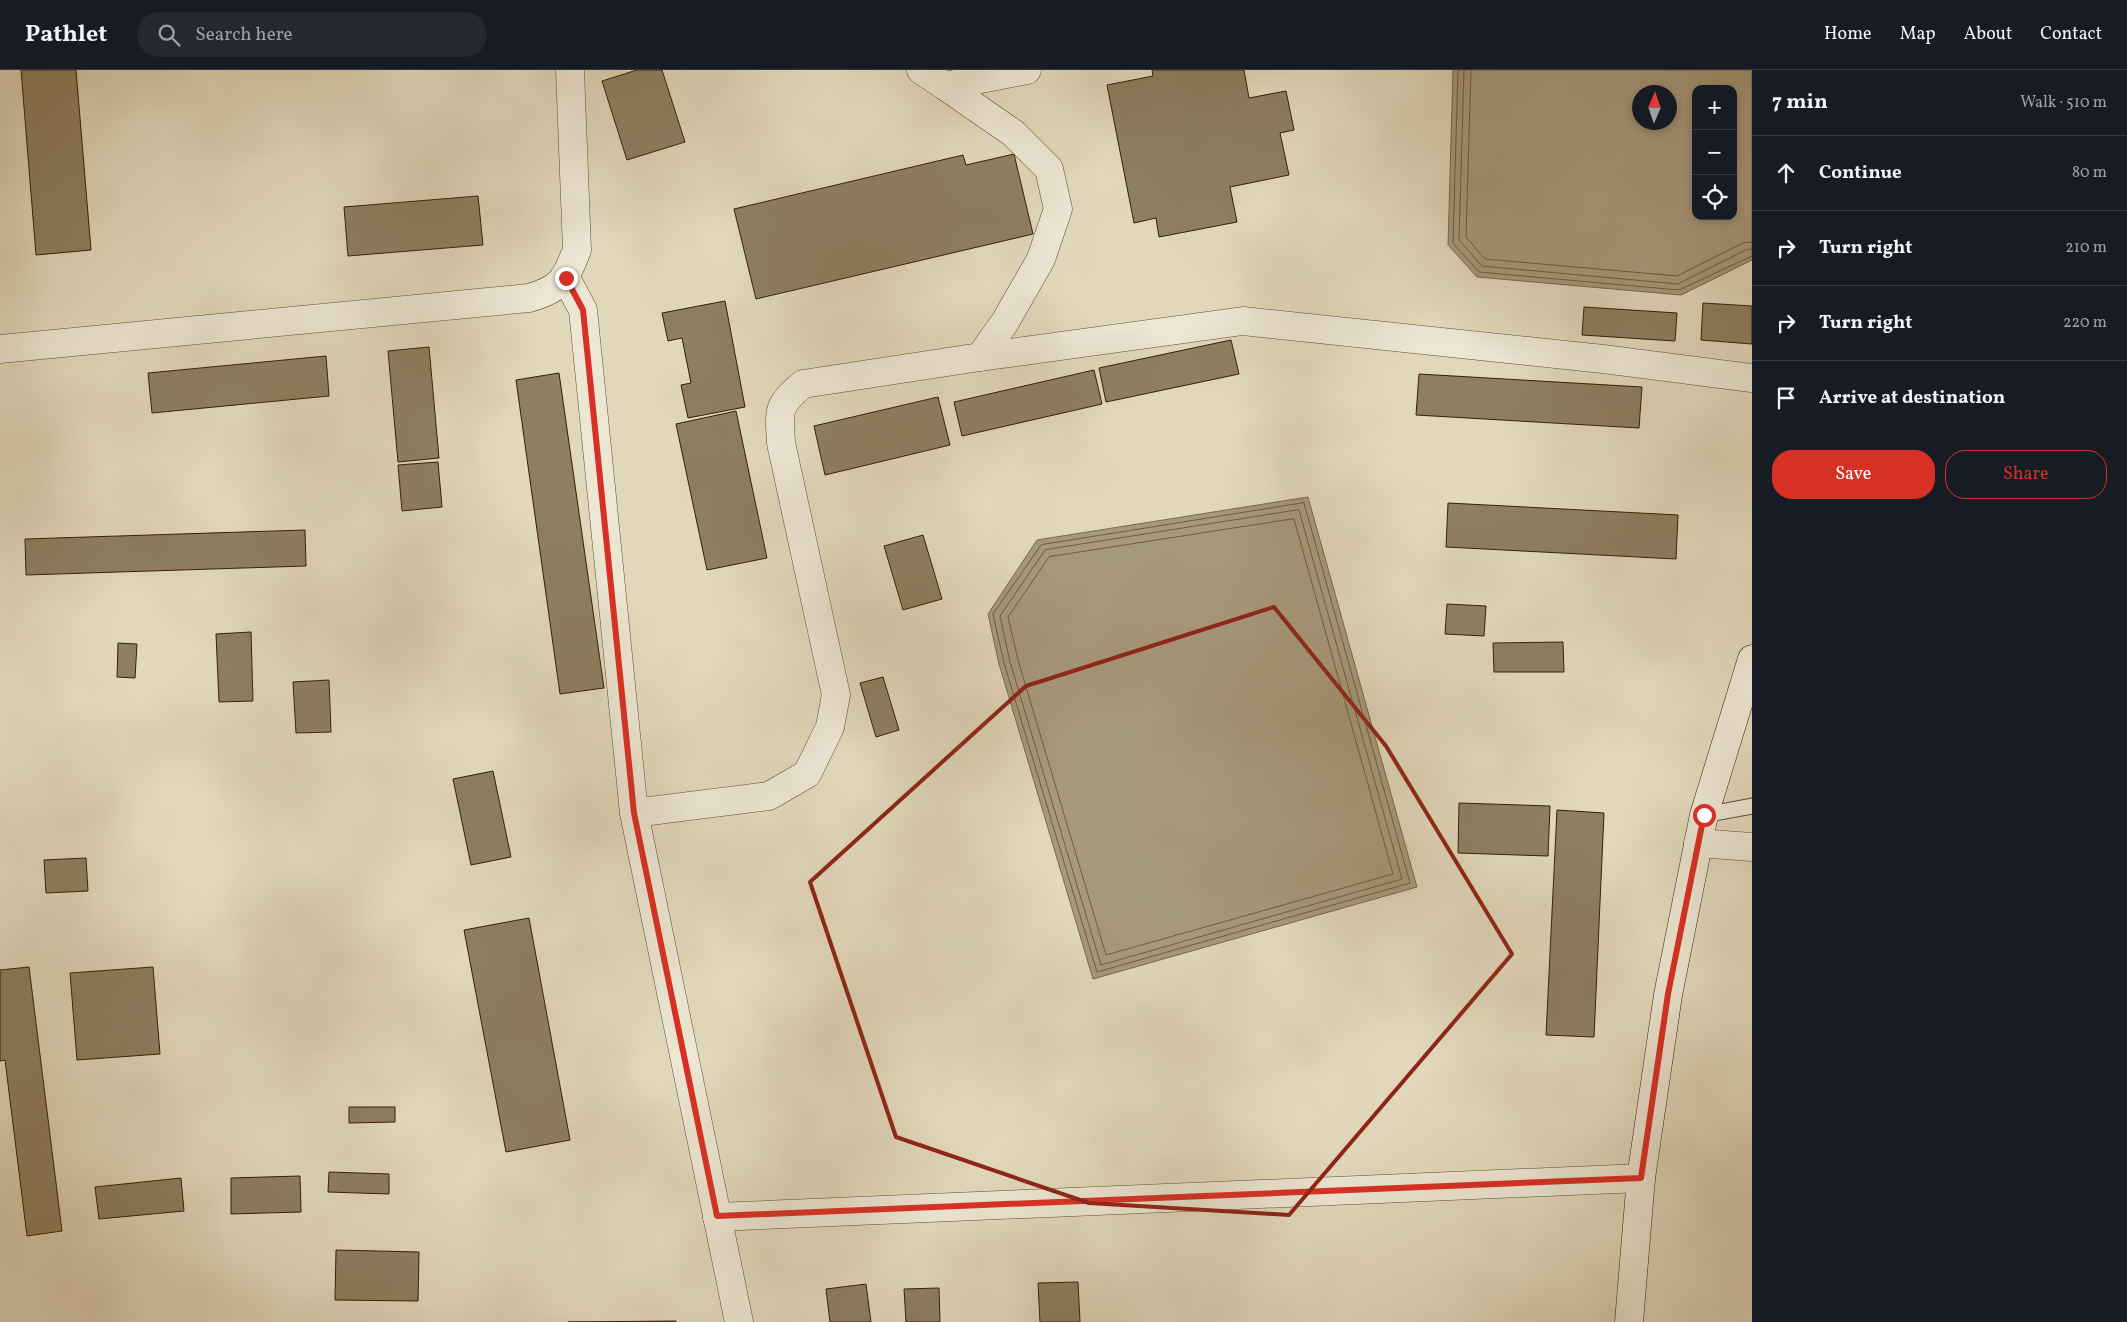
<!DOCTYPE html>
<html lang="en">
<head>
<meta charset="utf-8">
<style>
  body { margin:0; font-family:Vollkorn,serif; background:#242831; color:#f1f3f6 }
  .controls { position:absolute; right:15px; top:15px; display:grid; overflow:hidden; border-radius:10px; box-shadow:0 2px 8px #0003 }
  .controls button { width:45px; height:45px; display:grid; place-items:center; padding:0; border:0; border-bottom:1px solid #363941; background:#171b24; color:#f1f3f6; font:25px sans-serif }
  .compass { position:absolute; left:1632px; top:15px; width:45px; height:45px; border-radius:50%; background:#171b24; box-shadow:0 2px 8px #0003; rotate:2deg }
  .stop { position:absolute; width:15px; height:15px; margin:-11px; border:4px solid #d93025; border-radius:50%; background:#fff }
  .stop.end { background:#d93025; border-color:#fff; box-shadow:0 1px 5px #0008 }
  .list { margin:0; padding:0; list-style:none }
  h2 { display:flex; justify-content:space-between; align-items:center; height:65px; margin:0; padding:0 20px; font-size:21px }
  h2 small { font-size:16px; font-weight:400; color:#9ea1a6 }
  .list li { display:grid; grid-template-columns:32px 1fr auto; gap:15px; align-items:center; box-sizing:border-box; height:75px; padding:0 20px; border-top:1px solid #363941 }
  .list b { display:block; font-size:19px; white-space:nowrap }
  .list em { font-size:16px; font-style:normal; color:#9ea1a6 }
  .actions { display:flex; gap:10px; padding:15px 20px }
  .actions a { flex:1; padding:11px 0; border:1px solid #d93025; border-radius:20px; text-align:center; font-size:18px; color:#d93025 }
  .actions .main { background:#d93025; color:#fff }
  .icon { flex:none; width:28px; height:28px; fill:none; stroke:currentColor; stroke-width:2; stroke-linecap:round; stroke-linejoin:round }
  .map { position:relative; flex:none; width:1752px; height:1252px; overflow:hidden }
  header { display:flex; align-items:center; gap:30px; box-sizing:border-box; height:70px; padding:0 25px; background:#171b24; border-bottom:1px solid #363941 }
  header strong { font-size:24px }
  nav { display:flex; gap:28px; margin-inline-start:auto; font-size:18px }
  .search { width:350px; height:45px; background:#242831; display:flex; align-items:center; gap:12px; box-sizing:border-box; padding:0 18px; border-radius:28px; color:#9ea1a6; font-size:19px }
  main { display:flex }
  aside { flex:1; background:#171b24 }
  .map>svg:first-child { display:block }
  .water { fill:#a7997b; stroke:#79684a; fill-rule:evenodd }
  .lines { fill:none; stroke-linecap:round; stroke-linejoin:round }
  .shore { stroke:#6e5c3e; stroke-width:1 }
  .building { fill:#8e7f61; stroke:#351f00 }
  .service-casing { stroke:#604d2f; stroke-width:17 }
  .minor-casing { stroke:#604d2f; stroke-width:29 }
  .tertiary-casing { stroke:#604d2f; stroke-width:29 }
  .secondary-casing { stroke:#351f00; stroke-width:29 }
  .service { stroke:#ece6d3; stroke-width:15 }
  .minor { stroke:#ece6d3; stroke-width:28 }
  .tertiary { stroke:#ece6d3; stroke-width:28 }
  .secondary { stroke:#ece6d3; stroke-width:28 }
  .route { stroke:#d93025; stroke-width:6 }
  .marked { fill:none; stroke:#8f2418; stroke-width:4; stroke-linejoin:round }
</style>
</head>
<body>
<header>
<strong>Pathlet</strong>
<div class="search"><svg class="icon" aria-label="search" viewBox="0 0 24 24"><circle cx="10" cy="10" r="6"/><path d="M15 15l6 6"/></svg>Search here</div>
<nav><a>Home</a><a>Map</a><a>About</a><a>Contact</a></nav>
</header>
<main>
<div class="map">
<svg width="1752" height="1252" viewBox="0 0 1752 1252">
  <rect width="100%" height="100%" fill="#e1d8bb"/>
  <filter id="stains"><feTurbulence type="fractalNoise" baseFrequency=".004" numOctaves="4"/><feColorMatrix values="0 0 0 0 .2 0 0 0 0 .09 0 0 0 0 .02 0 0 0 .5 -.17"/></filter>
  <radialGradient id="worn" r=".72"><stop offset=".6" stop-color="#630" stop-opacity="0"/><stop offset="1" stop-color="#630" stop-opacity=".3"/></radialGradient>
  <g class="water">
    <path d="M1453,0H1752V190L1681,225L1477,207L1448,175ZM1696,19H1733V146H1696ZM1640,22H1670V52H1640Z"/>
    <path d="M1308,427L1417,817L1093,909L999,594L988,544L1037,470Z"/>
  </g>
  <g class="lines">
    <g class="shore">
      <path d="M1458,0L1453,173L1479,202L1679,220L1752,186"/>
      <path d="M1464,0L1459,170L1482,196L1678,214L1746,180L1752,179"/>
      <path d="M1471,0L1466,167L1485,189L1677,206L1743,173L1752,172"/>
      <path d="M1304,433L1410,813L1097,902L1004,593L993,544L1041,475Z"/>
      <path d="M1299,440L1402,809L1101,895L1010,592L1000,546L1045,480Z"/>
      <path d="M1294,449L1393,804L1106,885L1018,590L1008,547L1049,487Z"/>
    </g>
  </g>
  <g class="building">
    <path d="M21,0H76L91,180L36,185Z"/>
    <path d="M637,0H662L685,72L627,90L602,11Z"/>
    <path d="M1152,0H1244L1249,28L1286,21L1294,60L1280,63L1289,105L1230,117L1237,152L1159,167L1156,148L1134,153L1107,15L1153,6Z"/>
    <path d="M1014,84L1033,164L756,229L734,139L963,85L966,95Z"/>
    <path d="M478,126L483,175L348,186L344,137Z"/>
    <path d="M725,231L745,337L688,348L681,315L691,313L682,268L668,271L662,243Z"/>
    <path d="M1703,233L1752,236V274L1701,270Z"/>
    <path d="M1584,237L1677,243L1675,271L1582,265Z"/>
    <path d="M1231,270L1239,304L1106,332L1099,298Z"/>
    <path d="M429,277L439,388L398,392L388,281Z"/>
    <path d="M326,286L329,326L152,343L148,303Z"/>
    <path d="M1094,300L1102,334L962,366L954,332Z"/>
    <path d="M559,303L604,618L560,624L516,310Z"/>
    <path d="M1419,304L1642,317L1639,358L1416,345Z"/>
    <path d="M938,327L950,375L825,405L814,356Z"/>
    <path d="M736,341L767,488L707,500L676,354Z"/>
    <path d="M438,392L442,437L402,441L398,395Z"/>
    <path d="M1448,433L1678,445L1676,489L1446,477Z"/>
    <path d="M305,460L306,496L26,505L25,469Z"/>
    <path d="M923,465L942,529L903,540L884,476Z"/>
    <path d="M1447,534L1486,536L1484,566L1445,564Z"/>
    <path d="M251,562L253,631L219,632L216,564Z"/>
    <path d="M1563,572L1564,602H1494L1493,573Z"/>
    <path d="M118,573L137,574L135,608L117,607Z"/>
    <path d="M883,607L899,660L876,667L860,613Z"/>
    <path d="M329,610L331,662L296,663L293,612Z"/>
    <path d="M493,701L511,787L471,795L453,709Z"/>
    <path d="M1459,733L1550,736L1548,786L1458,783Z"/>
    <path d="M1557,740L1604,743L1594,967L1546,965Z"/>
    <path d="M86,788L88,821L46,823L44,790Z"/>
    <path d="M529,848L570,1070L506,1082L464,860Z"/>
    <path d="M29,897L62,1161L27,1166L5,990L0,991V900Z"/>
    <path d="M153,897L160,984L77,990L70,903Z"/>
    <path d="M349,1037H395V1052L349,1053Z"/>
    <path d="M329,1102L389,1104V1124L328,1122Z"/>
    <path d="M300,1106L301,1142L231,1144V1108Z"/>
    <path d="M181,1108L184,1141L99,1149L95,1117Z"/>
    <path d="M336,1180L419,1182L418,1231L335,1230Z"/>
    <path d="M1078,1212L1080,1252H1040L1038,1213Z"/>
    <path d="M866,1214L871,1252H830L826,1219Z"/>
    <path d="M939,1218L940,1252H906L904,1219Z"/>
    <path d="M676,1251V1252H568Z"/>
  </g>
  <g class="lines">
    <defs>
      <path id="service" d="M1704,745L1752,736"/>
      <g id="minor">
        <path d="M921,0L945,16L1027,0"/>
        <path d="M566,208L583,240L634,743L739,1252"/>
        <path d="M980,287L1243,251L1603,289L1752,308"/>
        <path d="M634,743L769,726L807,704L830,657L836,625L781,373C779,340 777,336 803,314L980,287L1005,252L1041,189L1058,139L1049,99L1013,63L945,16"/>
        <path d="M1698,773L1752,777"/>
        <path d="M717,1147L1641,1108"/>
      </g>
      <path id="tertiary" d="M0,279L529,228C561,219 565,210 577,180L570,0"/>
      <path id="secondary" d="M1629,1252L1641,1108L1668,925L1704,745L1752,589"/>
    </defs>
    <use href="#service" class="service-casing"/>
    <use href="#minor" class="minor-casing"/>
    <use href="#tertiary" class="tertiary-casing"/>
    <use href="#secondary" class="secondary-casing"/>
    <use href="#service" class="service"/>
    <use href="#minor" class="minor"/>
    <use href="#tertiary" class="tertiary"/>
    <use href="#secondary" class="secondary"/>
  </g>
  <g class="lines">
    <path class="route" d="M566,208L583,240L634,743L717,1146L1641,1108L1668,924L1704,745"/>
  </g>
  <path class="marked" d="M1274,537L1386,676L1512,884L1289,1145L1089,1133L896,1067L810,812L1026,616Z"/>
  <rect width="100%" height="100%" filter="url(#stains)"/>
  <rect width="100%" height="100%" fill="url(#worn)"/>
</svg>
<div class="controls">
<button>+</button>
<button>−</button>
<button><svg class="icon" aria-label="locate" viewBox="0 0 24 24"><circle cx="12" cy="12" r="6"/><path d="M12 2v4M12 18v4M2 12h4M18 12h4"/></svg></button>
</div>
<svg class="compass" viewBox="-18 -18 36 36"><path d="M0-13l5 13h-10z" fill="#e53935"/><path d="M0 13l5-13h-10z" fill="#9ea1a6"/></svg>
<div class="stop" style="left:1704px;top:745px"></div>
<div class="stop end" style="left:566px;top:208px"></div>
</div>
<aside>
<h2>7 min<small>Walk · 510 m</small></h2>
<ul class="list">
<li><svg class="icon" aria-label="ahead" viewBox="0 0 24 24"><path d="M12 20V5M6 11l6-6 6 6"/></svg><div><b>Continue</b></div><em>80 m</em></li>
<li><svg class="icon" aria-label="right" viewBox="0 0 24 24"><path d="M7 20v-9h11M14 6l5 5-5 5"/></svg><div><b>Turn right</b></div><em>210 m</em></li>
<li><svg class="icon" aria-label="right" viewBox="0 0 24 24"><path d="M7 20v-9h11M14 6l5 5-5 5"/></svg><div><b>Turn right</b></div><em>220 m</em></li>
<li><svg class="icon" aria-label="arrive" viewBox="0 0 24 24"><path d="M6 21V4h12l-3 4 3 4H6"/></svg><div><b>Arrive at destination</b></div></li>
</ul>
<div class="actions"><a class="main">Save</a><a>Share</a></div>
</aside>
</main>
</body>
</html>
